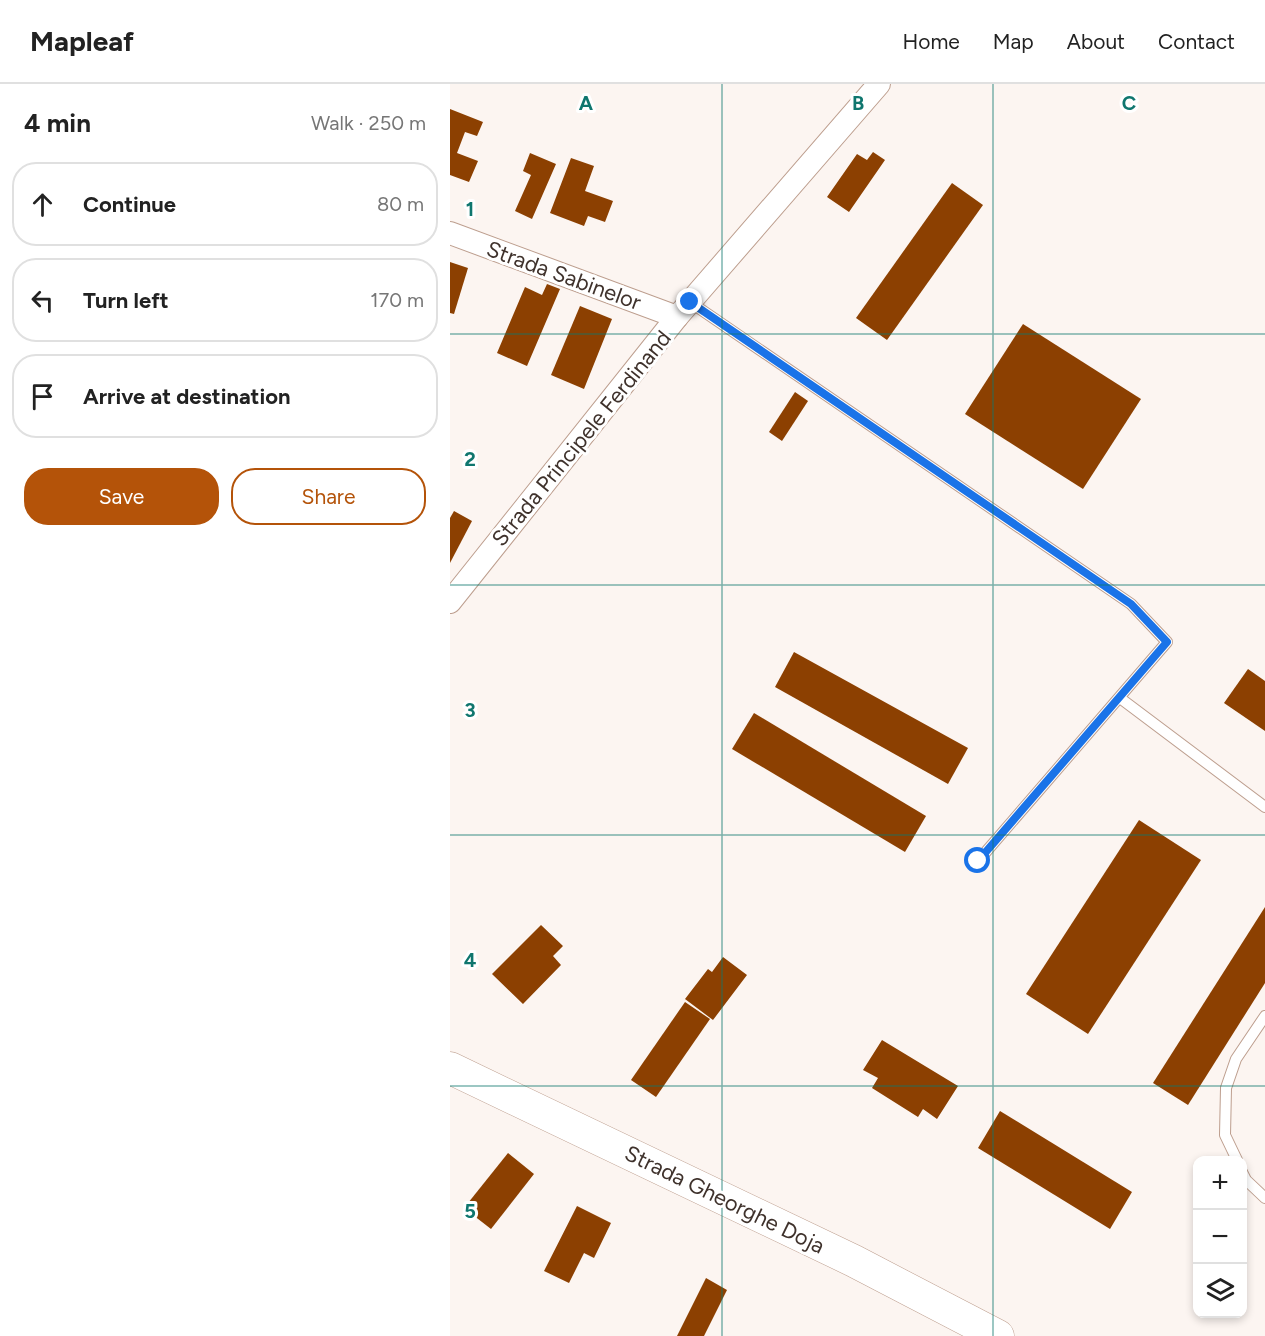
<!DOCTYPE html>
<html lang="en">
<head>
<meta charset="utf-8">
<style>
  body { margin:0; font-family:Figtree,sans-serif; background:#f2f2f2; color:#222 }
  .controls { position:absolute; right:18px; bottom:18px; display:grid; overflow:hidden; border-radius:12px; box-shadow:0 3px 9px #0003 }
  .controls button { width:54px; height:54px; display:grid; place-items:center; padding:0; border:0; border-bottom:2px solid #e0e0e0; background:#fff; color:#222; font:30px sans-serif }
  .stop { position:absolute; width:18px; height:18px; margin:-14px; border:4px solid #1a73e8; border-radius:50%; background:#fff }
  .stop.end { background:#1a73e8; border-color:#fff; box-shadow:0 2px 6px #0008 }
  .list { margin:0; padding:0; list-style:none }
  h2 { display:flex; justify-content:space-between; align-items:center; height:78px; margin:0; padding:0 24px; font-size:26px }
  h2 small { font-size:20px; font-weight:400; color:#767676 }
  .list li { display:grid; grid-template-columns:39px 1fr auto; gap:18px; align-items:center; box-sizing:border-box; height:84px; margin:0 12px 12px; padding:0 12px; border:2px solid #e0e0e0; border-radius:24px }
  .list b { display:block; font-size:22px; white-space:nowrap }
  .list em { font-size:20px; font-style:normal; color:#767676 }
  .actions { display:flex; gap:12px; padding:18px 24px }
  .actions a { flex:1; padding:14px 0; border:2px solid #b45309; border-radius:24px; text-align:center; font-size:21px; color:#b45309 }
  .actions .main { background:#b45309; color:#fff }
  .icon { flex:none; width:33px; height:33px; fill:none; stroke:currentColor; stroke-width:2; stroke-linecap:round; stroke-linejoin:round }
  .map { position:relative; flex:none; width:815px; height:1252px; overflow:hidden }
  header { display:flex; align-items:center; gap:36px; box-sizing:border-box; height:84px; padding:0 30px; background:#fff; border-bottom:2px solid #e0e0e0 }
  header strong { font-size:28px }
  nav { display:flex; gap:33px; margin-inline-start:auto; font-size:21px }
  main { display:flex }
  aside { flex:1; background:#fff }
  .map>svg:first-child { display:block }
  .building { fill:#8c4001 }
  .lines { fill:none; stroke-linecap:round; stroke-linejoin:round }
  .service-casing { stroke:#bd9e8e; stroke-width:12 }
  .minor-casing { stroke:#bd9e8e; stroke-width:24 }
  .secondary-casing { stroke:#bd9e8e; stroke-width:33 }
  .service { stroke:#fff; stroke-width:10 }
  .minor { stroke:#fff; stroke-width:22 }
  .secondary { stroke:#fff; stroke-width:32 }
  .route { stroke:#1a73e8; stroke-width:8 }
  .grid { fill:none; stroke:#0f766e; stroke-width:1.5; stroke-opacity:0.55 }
  .labels { text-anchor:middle; stroke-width:6; stroke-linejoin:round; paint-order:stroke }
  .street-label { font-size:22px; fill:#3f322c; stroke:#fff }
  .grid-label { font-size:20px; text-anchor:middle; font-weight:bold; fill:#0f766e; stroke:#fff; stroke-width:6; stroke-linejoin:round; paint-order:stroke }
</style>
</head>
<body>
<header>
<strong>Mapleaf</strong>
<nav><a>Home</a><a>Map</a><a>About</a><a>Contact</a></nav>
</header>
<main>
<aside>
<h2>4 min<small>Walk · 250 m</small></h2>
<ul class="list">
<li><svg class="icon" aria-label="ahead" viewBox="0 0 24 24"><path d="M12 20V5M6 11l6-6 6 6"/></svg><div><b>Continue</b></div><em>80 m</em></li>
<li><svg class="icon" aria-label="left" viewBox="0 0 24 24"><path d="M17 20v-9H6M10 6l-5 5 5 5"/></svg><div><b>Turn left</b></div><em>170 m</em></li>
<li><svg class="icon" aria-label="arrive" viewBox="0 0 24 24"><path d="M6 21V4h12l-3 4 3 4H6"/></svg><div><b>Arrive at destination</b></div></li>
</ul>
<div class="actions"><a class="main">Save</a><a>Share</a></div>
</aside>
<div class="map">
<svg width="815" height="1252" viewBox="0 0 815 1252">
  <rect width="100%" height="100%" fill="#fcf5f1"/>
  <g class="building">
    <path d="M0,25L33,38L27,52L15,48L7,69L28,77L19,98L0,91Z"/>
    <path d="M423,68L435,76L399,128L377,113L407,70L417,76Z"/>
    <path d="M80,69L106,80L82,135L65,127L81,91L73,87Z"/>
    <path d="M121,74L144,82L135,107L163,117L155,138L138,132L134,142L100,129Z"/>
    <path d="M502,99L533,121L437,256L406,234Z"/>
    <path d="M0,178L18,184L4,230L0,229Z"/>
    <path d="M97,200L110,205L77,282L47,269L75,203L92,211Z"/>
    <path d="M130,222L162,235L134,305L101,291Z"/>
    <path d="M573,240L691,315L633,405L515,330Z"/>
    <path d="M345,308L358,317L332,357L319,348Z"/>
    <path d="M4,427L22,437L0,479V434Z"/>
    <path d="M344,568L518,664L498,700L325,603Z"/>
    <path d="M798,585L815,597V647L774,619Z"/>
    <path d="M304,629L476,732L455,768L282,665Z"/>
    <path d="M689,736L751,776L638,950L576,910Z"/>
    <path d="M815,823V899L738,1021L703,999Z"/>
    <path d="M91,841L113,862L103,872L111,881L73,920L42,890Z"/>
    <path d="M273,873L297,891L263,936L235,915L258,885L262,888Z"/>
    <path d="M235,918L260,935L206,1013L181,996Z"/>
    <path d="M432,956L508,1002L487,1035L473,1025L468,1033L422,1004L428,994L413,986Z"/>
    <path d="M550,1027L682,1108L660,1145L528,1064Z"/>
    <path d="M58,1069L84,1090L41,1145L14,1124Z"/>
    <path d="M127,1122L161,1139L144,1174L134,1169L119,1199L94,1187Z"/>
    <path d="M256,1194L277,1206L254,1252H227Z"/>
  </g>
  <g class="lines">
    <defs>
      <g id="service">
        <path d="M240,218L681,520L717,558L528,777"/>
        <path d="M670,614L815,723"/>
        <path d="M787,1076L775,1051L776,1004L786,975L815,932"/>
        <path d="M792,1088L796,1096L815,1114"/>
      </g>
      <g id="minor">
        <path d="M0,149L227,233"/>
        <path d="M0,518L227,233L429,0"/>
      </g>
      <path id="secondary" d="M0,984L404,1177L548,1252"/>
    </defs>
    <use href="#service" class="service-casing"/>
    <use href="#minor" class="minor-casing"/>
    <use href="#secondary" class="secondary-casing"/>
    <use href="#service" class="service"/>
    <use href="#minor" class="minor"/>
    <use href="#secondary" class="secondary"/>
  </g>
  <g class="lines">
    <path class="route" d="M240,218L681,520L717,558L528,777"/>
  </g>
  <path class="grid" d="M272,0V1252M543,0V1252M0,250H815M0,501H815M0,751H815M0,1002H815"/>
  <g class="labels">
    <g class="street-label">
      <text transform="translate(114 191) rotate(20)" y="8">Strada Sabinelor</text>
      <text transform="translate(131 354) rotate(-51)" y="8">Strada Principele Ferdinand</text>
      <text transform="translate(275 1115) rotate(26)" y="8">Strada Gheorghe Doja</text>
    </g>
  </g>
  <g class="grid-label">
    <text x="136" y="26">A</text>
    <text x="408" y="26">B</text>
    <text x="679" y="26">C</text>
    <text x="20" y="132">1</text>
    <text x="20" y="382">2</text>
    <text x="20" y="633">3</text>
    <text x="20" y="883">4</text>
    <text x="20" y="1134">5</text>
  </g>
</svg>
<div class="controls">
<button>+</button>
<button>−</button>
<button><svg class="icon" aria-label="layers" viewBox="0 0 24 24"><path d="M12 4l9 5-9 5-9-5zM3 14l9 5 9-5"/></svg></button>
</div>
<div class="stop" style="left:528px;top:777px"></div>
<div class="stop end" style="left:240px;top:218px"></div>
</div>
</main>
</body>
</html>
